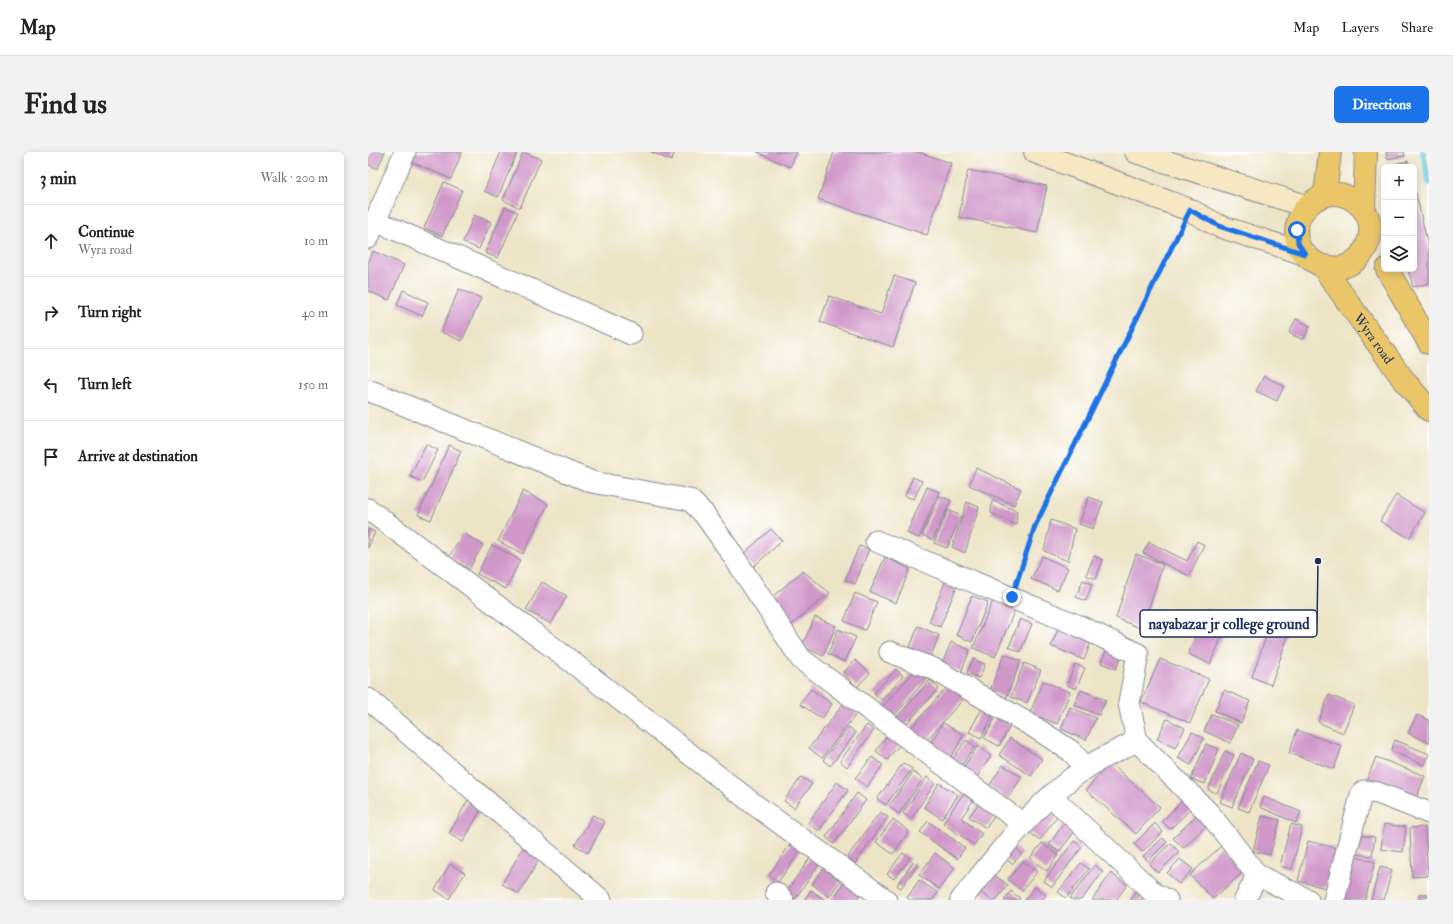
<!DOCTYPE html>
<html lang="en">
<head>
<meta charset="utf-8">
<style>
  body { margin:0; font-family:"IM FELL Double Pica",serif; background:#f2f2f2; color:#222 }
  .controls { position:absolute; right:12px; top:12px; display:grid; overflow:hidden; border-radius:6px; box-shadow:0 2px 10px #0003 }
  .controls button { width:36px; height:36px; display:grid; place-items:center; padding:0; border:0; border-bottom:1px solid #e0e0e0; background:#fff; color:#222; font:20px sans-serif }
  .stop { position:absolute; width:12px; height:12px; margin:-9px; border:3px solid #1a73e8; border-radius:50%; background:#fff }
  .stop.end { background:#1a73e8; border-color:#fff; box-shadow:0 1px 4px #0008 }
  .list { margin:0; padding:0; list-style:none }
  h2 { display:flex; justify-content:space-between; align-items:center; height:52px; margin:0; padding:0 16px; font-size:17px }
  h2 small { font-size:13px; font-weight:400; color:#767676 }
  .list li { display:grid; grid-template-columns:26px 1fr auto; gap:12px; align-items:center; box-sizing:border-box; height:72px; padding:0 16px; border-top:1px solid #e0e0e0 }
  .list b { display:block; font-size:15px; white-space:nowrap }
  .list p { margin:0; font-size:13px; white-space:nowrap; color:#767676 }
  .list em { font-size:13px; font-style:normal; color:#767676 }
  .icon { flex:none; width:22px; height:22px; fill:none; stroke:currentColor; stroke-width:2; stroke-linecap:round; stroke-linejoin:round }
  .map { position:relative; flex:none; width:1061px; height:748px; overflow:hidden; border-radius:6px }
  header { display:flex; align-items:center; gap:24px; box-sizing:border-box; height:56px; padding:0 20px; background:#fff; border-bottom:1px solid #e0e0e0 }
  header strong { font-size:19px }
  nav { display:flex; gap:22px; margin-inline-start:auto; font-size:14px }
  .intro { display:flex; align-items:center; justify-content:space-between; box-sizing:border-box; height:96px; padding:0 24px }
  h1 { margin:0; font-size:28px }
  .button { padding:10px 18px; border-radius:6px; background:#1a73e8; color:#fff; font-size:14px; font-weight:700 }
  main { display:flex; gap:24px; padding:0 24px }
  aside { flex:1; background:#fff; border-radius:6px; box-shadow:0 2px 10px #0003 }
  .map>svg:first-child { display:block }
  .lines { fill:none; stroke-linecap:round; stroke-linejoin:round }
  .stream { stroke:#5ec7da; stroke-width:5.5 }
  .building { fill:#d097c9 }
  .street-casing { stroke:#848a92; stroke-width:23 }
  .secondary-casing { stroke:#848a92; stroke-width:24 }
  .primary-casing { stroke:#848a92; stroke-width:24 }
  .path { stroke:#848a92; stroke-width:2.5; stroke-dasharray:1 3; stroke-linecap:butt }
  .street { stroke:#fff; stroke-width:21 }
  .secondary { stroke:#f7e8c3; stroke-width:22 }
  .primary { stroke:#ebc669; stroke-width:22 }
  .route { stroke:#1a73e8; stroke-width:5 }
  .labels { text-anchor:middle; stroke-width:3; stroke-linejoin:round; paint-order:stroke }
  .street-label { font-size:14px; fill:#1b2f5e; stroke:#fff }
  .leader { fill:none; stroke:#1b2f5e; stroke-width:1.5 }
  .callout-dot { fill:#1b2f5e; stroke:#fff; stroke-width:1.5 }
  .callout { fill:#fff; stroke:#1b2f5e; stroke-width:1.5 }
  .callout-label { font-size:15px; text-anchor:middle; font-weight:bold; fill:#1b2f5e }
</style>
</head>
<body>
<header>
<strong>Map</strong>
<nav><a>Map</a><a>Layers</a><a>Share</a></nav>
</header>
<div class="intro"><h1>Find us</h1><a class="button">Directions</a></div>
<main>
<aside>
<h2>3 min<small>Walk · 200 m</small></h2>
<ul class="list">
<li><svg class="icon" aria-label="ahead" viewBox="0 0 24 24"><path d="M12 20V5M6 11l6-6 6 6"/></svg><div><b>Continue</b><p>Wyra road</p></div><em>10 m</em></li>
<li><svg class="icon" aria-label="right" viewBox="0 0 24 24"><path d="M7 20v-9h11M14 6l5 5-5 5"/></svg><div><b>Turn right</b></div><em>40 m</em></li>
<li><svg class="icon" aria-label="left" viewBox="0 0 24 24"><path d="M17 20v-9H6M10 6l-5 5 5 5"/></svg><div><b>Turn left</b></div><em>150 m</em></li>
<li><svg class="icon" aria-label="arrive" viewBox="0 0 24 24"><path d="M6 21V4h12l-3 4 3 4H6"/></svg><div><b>Arrive at destination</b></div></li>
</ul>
</aside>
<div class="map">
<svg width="1061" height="748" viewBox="0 0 1061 748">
  <rect width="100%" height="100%" fill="#fff"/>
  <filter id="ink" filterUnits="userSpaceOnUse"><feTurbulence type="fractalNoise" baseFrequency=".025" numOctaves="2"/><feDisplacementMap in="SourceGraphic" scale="8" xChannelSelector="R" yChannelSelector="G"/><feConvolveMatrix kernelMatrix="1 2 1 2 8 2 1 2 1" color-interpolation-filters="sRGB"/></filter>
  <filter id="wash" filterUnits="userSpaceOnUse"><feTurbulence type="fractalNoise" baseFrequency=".012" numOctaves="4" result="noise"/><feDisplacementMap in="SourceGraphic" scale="16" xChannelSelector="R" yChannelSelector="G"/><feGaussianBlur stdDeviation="0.9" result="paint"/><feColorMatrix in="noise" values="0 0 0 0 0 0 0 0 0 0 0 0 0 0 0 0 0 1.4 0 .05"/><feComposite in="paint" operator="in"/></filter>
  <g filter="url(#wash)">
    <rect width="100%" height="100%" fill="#ede4c6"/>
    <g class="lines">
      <path class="stream" d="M1055,0L1061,31"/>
    </g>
    <g id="blocks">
      <g class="building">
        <path d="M0,0H17L9,17L0,12Z"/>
        <path d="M45,0H94L83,27L41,9Z"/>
        <path d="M133,0L149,1L130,45L116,39Z"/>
        <path d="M155,0L173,7L152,56L135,48Z"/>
        <path d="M283,0H307L303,9Z"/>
        <path d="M389,0H429L422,15Z"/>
        <path d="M466,0H550L583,11L559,83L450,47Z"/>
        <path d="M1018,0H1036L1037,4L1019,7Z"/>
        <path d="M1040,9L1041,15H1018V14Z"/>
        <path d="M600,18L679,34L669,81L591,65Z"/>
        <path d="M76,30L94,38L74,84L56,76Z"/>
        <path d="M1047,37L1061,98V131L1045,135L1040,117H1046Z"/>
        <path d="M137,55L150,60L130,106L117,101Z"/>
        <path d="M106,63L123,70L111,97L95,90Z"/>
        <path d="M5,99L36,113L21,148L0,139V112Z"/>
        <path d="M526,124L547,131L525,195L452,170L461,144L513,162Z"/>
        <path d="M91,137L113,146L94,189L73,180Z"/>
        <path d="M35,138L60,150L54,164L29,153Z"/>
        <path d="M928,167L942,174L935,188L921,181Z"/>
        <path d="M896,224L916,234L909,249L888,239Z"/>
        <path d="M58,292L70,298L54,330L42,324Z"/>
        <path d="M81,293L93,299L63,368L50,363Z"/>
        <path d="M608,316L653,337L646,353L601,333Z"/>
        <path d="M545,325L554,329L546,347L537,344Z"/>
        <path d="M559,335L571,340L551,386L539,381Z"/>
        <path d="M155,339L180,352L155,402L130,389Z"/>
        <path d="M1028,343L1057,361L1041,386L1012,369Z"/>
        <path d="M572,344L583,348L565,388L554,383Z"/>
        <path d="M721,345L735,350L725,377L711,372Z"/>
        <path d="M624,348L649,359L648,373L623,361Z"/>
        <path d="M599,350L611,355L597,401L584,395Z"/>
        <path d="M580,358L593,364L579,396L566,391Z"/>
        <path d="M683,368L707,377L700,409L676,399Z"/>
        <path d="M0,377L7,380L0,396Z"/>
        <path d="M403,377L414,389L385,415L374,403Z"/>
        <path d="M95,381L115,393L101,417L81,405Z"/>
        <path d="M829,389L836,393L821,424L775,401L781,390L819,409Z"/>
        <path d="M124,393L152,408L138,437L109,422Z"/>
        <path d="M491,394L501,397L487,432L477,428Z"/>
        <path d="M768,402L795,412L774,477L748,466Z"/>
        <path d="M674,404L700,416L690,438L663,427Z"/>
        <path d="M726,404L735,408L728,427L718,423Z"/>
        <path d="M517,405L542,417L528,451L502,440Z"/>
        <path d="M435,419L462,441L420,476L398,450Z"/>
        <path d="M579,425L591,429L572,475L561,470Z"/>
        <path d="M715,428L724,432L718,449L708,445Z"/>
        <path d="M174,430L199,444L183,472L158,458Z"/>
        <path d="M487,441L509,450L497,478L476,469Z"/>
        <path d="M604,444L620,450L604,490L588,483Z"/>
        <path d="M626,446L648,455L627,505L605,496Z"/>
        <path d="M839,456L862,466L842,512L820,502Z"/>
        <path d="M908,456L927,464L903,533L884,525Z"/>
        <path d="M447,465L468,474L455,504L434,494Z"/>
        <path d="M652,467L664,472L652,500L641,495Z"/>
        <path d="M692,473L724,487L716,508L683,494Z"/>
        <path d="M550,474L571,483L562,507L541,498Z"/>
        <path d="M470,477L488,485L477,510L460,502Z"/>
        <path d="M583,490L602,498L593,520L574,512Z"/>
        <path d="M741,492L756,498L748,517L733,511Z"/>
        <path d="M636,502L653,509L638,546L622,539Z"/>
        <path d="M605,507L617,512L611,526L599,521Z"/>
        <path d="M792,507L841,527L822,571L773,550Z"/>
        <path d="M487,508L502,521L489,535L475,521Z"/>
        <path d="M656,511L673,518L659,551L643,545Z"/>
        <path d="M707,512L717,516L708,537L699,533Z"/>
        <path d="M550,515L561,524L525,565L514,555Z"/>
        <path d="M528,517L535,524L514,548L506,541Z"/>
        <path d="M562,528L571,536L535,576L526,568Z"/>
        <path d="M584,529L599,543L556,591L541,578Z"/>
        <path d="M675,529L702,540L689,572L662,561Z"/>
        <path d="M443,537L464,552L454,567L432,552Z"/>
        <path d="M713,538L738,548L731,563L706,553Z"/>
        <path d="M856,538L882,549L873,571L847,559Z"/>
        <path d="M961,543L986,553L975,581L950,570Z"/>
        <path d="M476,551L489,561L454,606L441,596Z"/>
        <path d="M616,553L627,559L613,586L601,580Z"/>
        <path d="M702,555L728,566L718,588L693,577Z"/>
        <path d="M630,561L645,569L631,594L616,586Z"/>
        <path d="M844,562L870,573L862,591L836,579Z"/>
        <path d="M1049,563L1061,568V591L1040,581Z"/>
        <path d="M799,567L817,576L807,596L789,587Z"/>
        <path d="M575,571L596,583L583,605L562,592Z"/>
        <path d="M499,573L506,578L479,615L472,609Z"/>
        <path d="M481,575L488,581L462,614L455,608Z"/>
        <path d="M929,578L974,594L966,617L921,601Z"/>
        <path d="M824,580L836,586L823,613L810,606Z"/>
        <path d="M521,581L533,591L519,608L508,599Z"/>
        <path d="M642,586L674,607L663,624L631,603Z"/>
        <path d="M598,588L607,594L593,614L584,608Z"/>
        <path d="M1027,588L1061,602L1056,613L1023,599Z"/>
        <path d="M838,592L851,597L837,632L823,627Z"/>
        <path d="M610,594L623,604L606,629L592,620Z"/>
        <path d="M857,599L866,603L849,641L840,638Z"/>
        <path d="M873,601L885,607L864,655L852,650Z"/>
        <path d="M504,605L515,613L499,635L487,626Z"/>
        <path d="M1008,605L1057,624L1047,649L998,630Z"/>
        <path d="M890,609L901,613L881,660L870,656Z"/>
        <path d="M535,611L544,617L518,653L509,647Z"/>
        <path d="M742,611L792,655L768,682L718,638Z"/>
        <path d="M635,613L654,625L639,647L621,634Z"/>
        <path d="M545,620L555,627L531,662L521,654Z"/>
        <path d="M433,625L444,632L426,656L416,649Z"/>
        <path d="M559,625L567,631L543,667L535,661Z"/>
        <path d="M469,630L480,638L451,679L440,671Z"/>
        <path d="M571,631L590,643L574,667L556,655Z"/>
        <path d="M489,641L498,648L466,692L458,685Z"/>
        <path d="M595,642L605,649L593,666L614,682L606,693L575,671Z"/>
        <path d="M896,645L933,660L928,671L892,655Z"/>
        <path d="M100,648L114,656L95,690L81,682Z"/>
        <path d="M815,648L823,657L802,677L794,669Z"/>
        <path d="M612,650L628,662L618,676L601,665Z"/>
        <path d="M677,652L691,662L672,688L658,678Z"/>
        <path d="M512,660L520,665L486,713L478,707Z"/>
        <path d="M225,663L237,670L220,701L207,693Z"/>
        <path d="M828,664L838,674L815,696L805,686Z"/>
        <path d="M894,664L912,668L902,703L885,699Z"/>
        <path d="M525,667L541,679L525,702L508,690Z"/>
        <path d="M560,669L597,696L589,707L552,680Z"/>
        <path d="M696,671L707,679L691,700L681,693Z"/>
        <path d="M787,671L795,680L774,700L766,692Z"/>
        <path d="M923,672L934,675L924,717L912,714Z"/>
        <path d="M1016,672L1038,675L1035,700L1013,697Z"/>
        <path d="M1057,675L1060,724L1044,725L1042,676Z"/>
        <path d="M987,683L1007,685L1004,704L985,702Z"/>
        <path d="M795,686L799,690L780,709L775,704Z"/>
        <path d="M426,687L436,694L410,730L401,723Z"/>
        <path d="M706,689L714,695L684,735L676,729Z"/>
        <path d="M940,689L968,696L958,736L930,729Z"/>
        <path d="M643,691L654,702L644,712L633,702Z"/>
        <path d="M674,691L690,703L679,719L662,706Z"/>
        <path d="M803,691L811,700L790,721L781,712Z"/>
        <path d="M853,694L876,719L845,747L822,723Z"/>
        <path d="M155,696L172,706L151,742L134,732Z"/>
        <path d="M535,701L542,706L526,727L519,722Z"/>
        <path d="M567,701L587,716L571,737L551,723Z"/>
        <path d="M444,703L453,710L427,747L418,740Z"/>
        <path d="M985,704L1007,710L997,748H974Z"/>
        <path d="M812,707L825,717L811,732L799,721Z"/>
        <path d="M655,709L669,720L654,739L640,728Z"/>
        <path d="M545,710L549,714L533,736L529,733Z"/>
        <path d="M713,711L721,717L698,746L690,740Z"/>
        <path d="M82,712L97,721L81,747L67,738Z"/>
        <path d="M458,713L475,725L461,745L444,732Z"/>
        <path d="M727,713L735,720L713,748H705L702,746Z"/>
        <path d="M1012,715L1024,718L1016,748H1003Z"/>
        <path d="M743,721L759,733L748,748H724Z"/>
        <path d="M625,722L640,733L628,748H623L611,739Z"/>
        <path d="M480,725L496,737L488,748H464Z"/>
        <path d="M551,728L570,741L564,748H542L539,746Z"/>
        <path d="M667,735L678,743L674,748H657Z"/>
        <path d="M443,738L457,748H436Z"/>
        <path d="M643,739L652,746L651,748H636Z"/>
        <path d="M767,739L776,743L774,748H763Z"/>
        <rect x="1051" y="742" width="8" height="6"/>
      </g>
    </g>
  </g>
  <g filter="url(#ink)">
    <use href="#blocks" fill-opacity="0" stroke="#848a92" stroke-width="1"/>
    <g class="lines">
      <defs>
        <g id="street">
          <path d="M8,69L263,182"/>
          <path d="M0,86L37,0"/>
          <path d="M0,238L224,330L322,348L336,362L358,393L433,507L655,672"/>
          <path d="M0,357L191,500L387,653L518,748"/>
          <path d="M508,389L711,474L770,502L761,551L769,589L841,661L889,723L940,748"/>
          <path d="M522,500L566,517L666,575L703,599L718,616"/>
          <path d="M0,547L233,748"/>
          <path d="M683,644L787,742L799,748"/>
          <path d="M408,741L415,748"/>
          <path d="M593,748C631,701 668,649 718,616C734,605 753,597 769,589"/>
          <path d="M877,748L889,723"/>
          <path d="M966,748L993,643L996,639L1010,641L1061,661"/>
        </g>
        <g id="secondary">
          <path d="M667,0L822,58L851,74L937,102"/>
          <path d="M768,0L938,54"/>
        </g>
        <g id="primary">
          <path d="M957,43L962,0"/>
          <path d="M996,58L998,0"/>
          <path id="s1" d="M954,114C960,114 969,117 975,115C993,110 1004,91 1002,73C1001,65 996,57 990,52C958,21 909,68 936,102C940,107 948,111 954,114L1035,227L1061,258"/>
          <path d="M1019,117L1061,191"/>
        </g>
      </defs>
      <use href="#street" class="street-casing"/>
      <use href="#secondary" class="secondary-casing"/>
      <use href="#primary" class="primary-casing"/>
      <path class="path" d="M650,428L667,374L814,75"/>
      <use href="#street" class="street"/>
      <use href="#secondary" class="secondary"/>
      <use href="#primary" class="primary"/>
    </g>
  </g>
  <g class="lines" filter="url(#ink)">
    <path class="route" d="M644,445L667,374L822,58L851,74L937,102L930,91L929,78"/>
  </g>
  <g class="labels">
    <g class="street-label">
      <text dy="5" stroke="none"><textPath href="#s1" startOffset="320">Wyra road</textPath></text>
    </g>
  </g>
  <path class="leader" d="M950 409L949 471"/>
  <circle class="callout-dot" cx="950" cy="409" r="4"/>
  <rect class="callout" x="772" y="458" width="177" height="27" rx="4"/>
  <g class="callout-label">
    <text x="861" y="477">nayabazar jr college ground</text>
  </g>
</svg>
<div class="controls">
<button>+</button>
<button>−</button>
<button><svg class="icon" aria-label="layers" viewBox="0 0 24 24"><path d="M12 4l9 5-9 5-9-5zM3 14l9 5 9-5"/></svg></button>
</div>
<div class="stop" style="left:929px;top:78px"></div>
<div class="stop end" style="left:644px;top:445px"></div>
</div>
</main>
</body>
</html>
